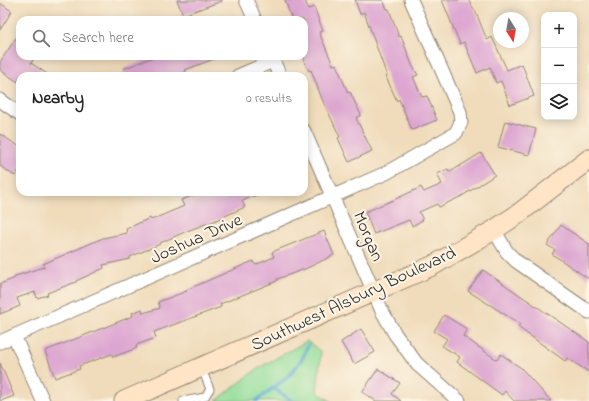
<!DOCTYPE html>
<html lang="en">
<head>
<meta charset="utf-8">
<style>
  body { margin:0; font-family:"Indie Flower",sans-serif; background:#f6f6f6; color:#222 }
  .controls { position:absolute; right:12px; top:12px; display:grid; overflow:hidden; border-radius:8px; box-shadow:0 2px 10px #0003 }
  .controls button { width:36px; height:36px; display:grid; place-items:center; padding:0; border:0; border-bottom:1px solid #e0e0e0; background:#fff; color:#222; font:20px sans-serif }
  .compass { position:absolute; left:493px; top:12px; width:36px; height:36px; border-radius:50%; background:#fff; box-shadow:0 2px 10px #0003; rotate:169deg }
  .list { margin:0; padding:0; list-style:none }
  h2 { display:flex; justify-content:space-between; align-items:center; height:52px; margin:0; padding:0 16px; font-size:17px }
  h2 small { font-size:13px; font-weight:400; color:#767676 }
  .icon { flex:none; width:22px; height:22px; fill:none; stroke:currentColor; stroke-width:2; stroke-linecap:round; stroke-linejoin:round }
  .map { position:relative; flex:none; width:589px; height:401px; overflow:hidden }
  .search { position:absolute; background:#fff; box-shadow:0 2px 10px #0003; left:16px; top:16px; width:292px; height:44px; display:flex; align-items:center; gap:10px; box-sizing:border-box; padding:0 14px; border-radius:12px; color:#767676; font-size:15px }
  .panel { position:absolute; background:#fff; box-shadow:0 2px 10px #0003; left:16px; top:72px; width:292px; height:124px; border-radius:12px }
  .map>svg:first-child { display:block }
  .green { fill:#91dd9a; stroke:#5e8462 }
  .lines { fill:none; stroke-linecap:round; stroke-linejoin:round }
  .stream { stroke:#51a8ce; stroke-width:3.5 }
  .building { fill:#dda6d1 }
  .service-casing { stroke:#8e8473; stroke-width:9 }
  .minor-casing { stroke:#8e8473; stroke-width:15 }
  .secondary-casing { stroke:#8e8473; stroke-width:21 }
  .service { stroke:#fff; stroke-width:7 }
  .minor { stroke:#fff; stroke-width:13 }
  .secondary { stroke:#ffe4c6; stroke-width:19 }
  .labels { text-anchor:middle; stroke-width:4; stroke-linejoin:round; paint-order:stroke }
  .street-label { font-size:18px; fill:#2b2b2b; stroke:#fcf5e5 }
</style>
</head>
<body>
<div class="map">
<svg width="589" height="401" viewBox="0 0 589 401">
  <rect width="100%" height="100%" fill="#fcf5e5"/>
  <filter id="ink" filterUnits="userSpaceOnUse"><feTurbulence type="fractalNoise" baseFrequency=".025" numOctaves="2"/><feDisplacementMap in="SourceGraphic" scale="8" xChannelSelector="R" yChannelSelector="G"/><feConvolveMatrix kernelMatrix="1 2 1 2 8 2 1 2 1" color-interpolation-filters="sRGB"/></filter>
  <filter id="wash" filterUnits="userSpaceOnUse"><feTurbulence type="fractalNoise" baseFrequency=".012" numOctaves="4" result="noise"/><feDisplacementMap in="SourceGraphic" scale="16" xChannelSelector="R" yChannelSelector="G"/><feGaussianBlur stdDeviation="0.9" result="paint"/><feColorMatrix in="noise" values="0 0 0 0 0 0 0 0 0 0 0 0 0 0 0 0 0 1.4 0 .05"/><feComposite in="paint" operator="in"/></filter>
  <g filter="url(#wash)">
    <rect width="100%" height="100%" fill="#f0dcbb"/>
    <path class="green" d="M307,341L321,352L317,392L331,401H216L257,369Z"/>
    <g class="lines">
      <g class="stream">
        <path d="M273,388L292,401"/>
        <path d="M256,401L290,375L302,359L308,345"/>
      </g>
    </g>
    <g id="blocks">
      <g class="building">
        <path d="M177,0H222V1L183,15Z"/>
        <path d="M285,0H305L308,9L314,7L323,31L319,32L333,65L336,64L348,93L350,92L361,115L356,118L372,151L349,162L338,138L340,137L322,99L311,70L309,71L304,60V20H292Z"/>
        <path d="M355,0H383L387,9H389L399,37L401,36L412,65L418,75L413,77L422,97L427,96L437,120L412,130L399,99L397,101L386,77L387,76L364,12L360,14Z"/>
        <path d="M442,0H469L474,10H475L487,40L492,37L507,70L522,64L534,96L510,105L501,81L496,83L490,67L477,73L464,42L460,44Z"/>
        <path d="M0,3L12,11L0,30Z"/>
        <path d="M20,32V56H27L33,60L31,63L50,76H20L18,82L0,70V62Z"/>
        <path d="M156,56H218L219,57L185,70L186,72L174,76H126L123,69Z"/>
        <path d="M505,121L536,129L529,155L498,147Z"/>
        <path d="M0,134L20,147V169L15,176L0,166Z"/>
        <path d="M481,153L495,175L462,196L439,207L437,204L419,212L423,220L412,226L409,220L374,234L365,212L398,198L421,187L424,192L442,184L437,174L448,169L450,172Z"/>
        <path d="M203,192H206L207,195L214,192H262V193L242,201L245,207L214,221L187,231L160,243V244L130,257V259L103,265L104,268L76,281V282L47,293L48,295L37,298L35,292L17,298L20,306L0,314V284L15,278V276L44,267L43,264L103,238L127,233L126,229L150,218L151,220L184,206L181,200Z"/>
        <path d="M561,225L589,244V279L552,254L555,250L547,245Z"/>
        <path d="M324,231L334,255L305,269L277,279V281L220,304L221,307L154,332L156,338L136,345L137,348L113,357L112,354L79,366L80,369L55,378L45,351L133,316L132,313L142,309L143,313L160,308L158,302L187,291L186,290L253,261L255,265L274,257L272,252Z"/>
        <path d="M483,270L589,342V372L567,358L565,361L518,327L520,324L468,291Z"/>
        <path d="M444,315L467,329L463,336L497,360L501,354L521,368L551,401H514L505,391L502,395L457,362L460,357L442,346L447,339L434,331Z"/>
        <path d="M361,329L375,352L354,364L341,342Z"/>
        <path d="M0,363L14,396L1,401H0Z"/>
        <path d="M378,369L400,383L392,394L401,401H376L362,392Z"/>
      </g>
    </g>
  </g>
  <g filter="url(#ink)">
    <use href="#blocks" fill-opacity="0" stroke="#8e8473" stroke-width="1"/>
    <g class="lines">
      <defs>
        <path id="service" d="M183,401L205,397L210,389L201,367"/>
        <g id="minor">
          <path d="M246,0L255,20"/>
          <path d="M271,56L280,76"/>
          <path d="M238,76L273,61"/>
          <path d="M0,100L20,114"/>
          <path d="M304,131L382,311L395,334L417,364L459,401"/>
          <path d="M494,230L507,252L516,261L589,312"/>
          <path d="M14,336L43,401"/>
          <path d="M0,342L386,173L456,133L461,122L460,112L411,0"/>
        </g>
        <path id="secondary" d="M124,401L432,266L494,230L518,214L589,159"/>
      </defs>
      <use href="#service" class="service-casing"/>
      <use href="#minor" class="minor-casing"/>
      <use href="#secondary" class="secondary-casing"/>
      <use href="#service" class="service"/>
      <use href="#minor" class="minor"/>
      <use href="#secondary" class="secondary"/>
    </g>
  </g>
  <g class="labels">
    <g class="street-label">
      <text transform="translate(369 236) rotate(67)" y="6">Morgan</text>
      <text transform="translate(196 238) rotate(-24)" y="6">Joshua Drive</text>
      <text transform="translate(353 298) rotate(-25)" y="6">Southwest Alsbury Boulevard</text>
    </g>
  </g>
</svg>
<div class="controls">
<button>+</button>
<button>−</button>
<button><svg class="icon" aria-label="layers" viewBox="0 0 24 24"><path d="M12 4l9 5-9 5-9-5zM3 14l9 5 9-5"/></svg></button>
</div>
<svg class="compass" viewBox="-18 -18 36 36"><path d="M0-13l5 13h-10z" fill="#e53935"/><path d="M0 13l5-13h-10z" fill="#767676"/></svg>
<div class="search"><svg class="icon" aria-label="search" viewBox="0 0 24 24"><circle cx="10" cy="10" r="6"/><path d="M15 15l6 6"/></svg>Search here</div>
<section class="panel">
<h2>Nearby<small>0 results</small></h2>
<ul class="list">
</ul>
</section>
</div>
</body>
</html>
